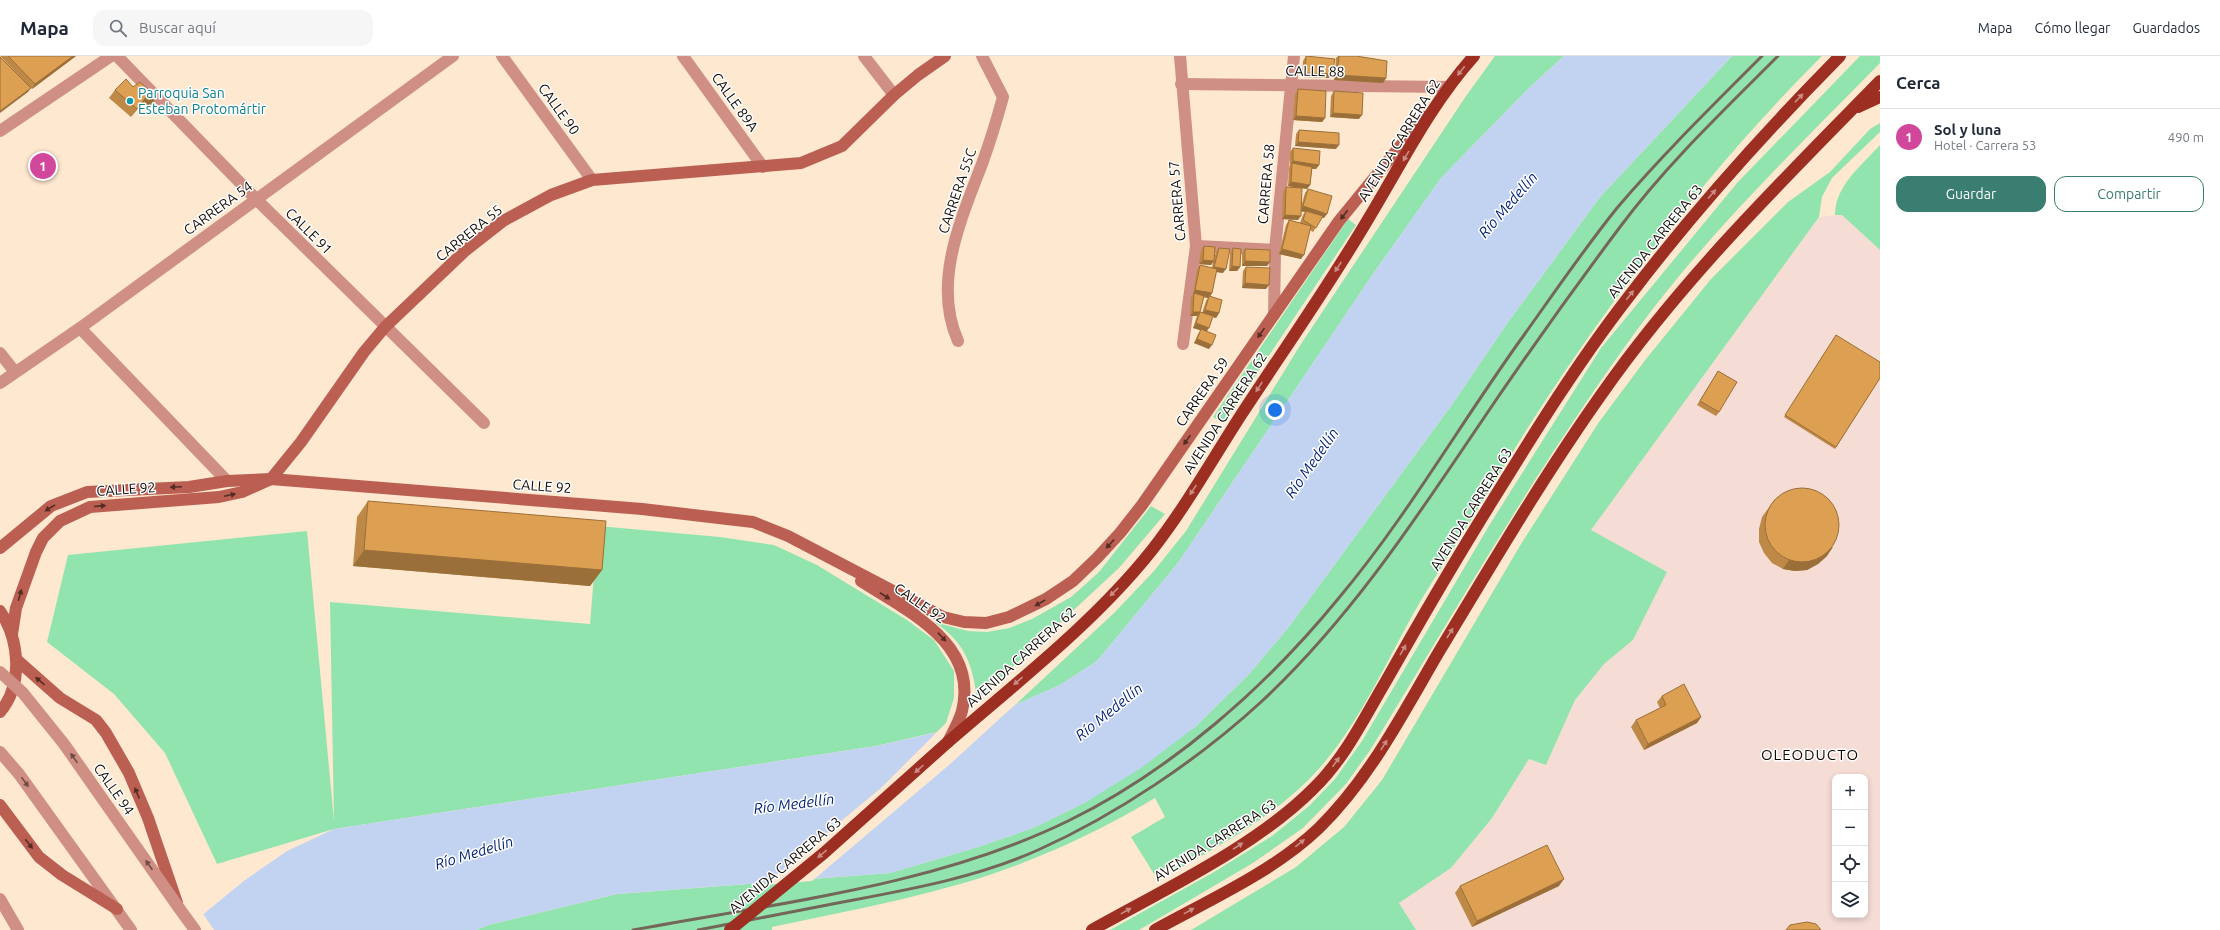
<!DOCTYPE html>
<html lang="es">
<head>
<meta charset="utf-8">
<style>
  body { margin:0; font-family:Ubuntu,sans-serif; background:#f6f6f7; color:#1f2937 }
  .controls { position:absolute; right:12px; bottom:12px; display:grid; overflow:hidden; border-radius:8px; box-shadow:0 2px 6px #0003 }
  .controls button { width:36px; height:36px; display:grid; place-items:center; padding:0; border:0; border-bottom:1px solid #e0e1e3; background:#fff; color:#1f2937; font:20px sans-serif }
  .you { position:absolute; left:1275px; top:354px; width:14px; height:14px; margin:-10px; border:3px solid #fff; border-radius:50%; background:#1a73e8; box-shadow:0 0 0 6px #1a73e833 }
  .badge { display:grid; place-items:center; width:26px; height:26px; border-radius:50%; background:#3a7e71; color:#fff; font-size:13px; font-weight:700 }
  .pin { position:absolute; translate:-50% -50%; border:2px solid #fff; box-shadow:0 1px 4px #0006 }
  .list { margin:0; padding:0; list-style:none }
  h2 { display:flex; justify-content:space-between; align-items:center; height:52px; margin:0; padding:0 16px; font-size:17px }
  h2 small { font-size:13px; font-weight:400; color:#747a83 }
  .list li { display:grid; grid-template-columns:26px 1fr auto; gap:12px; align-items:center; box-sizing:border-box; height:56px; padding:0 16px; border-top:1px solid #e0e1e3 }
  .list b { display:block; font-size:15px; white-space:nowrap }
  .list p { margin:0; font-size:13px; white-space:nowrap; color:#747a83 }
  .list em { font-size:13px; font-style:normal; color:#747a83 }
  .actions { display:flex; gap:8px; padding:12px 16px }
  .actions a { flex:1; padding:9px 0; border:1px solid #3a7e71; border-radius:12px; text-align:center; font-size:14px; color:#3a7e71 }
  .actions .main { background:#3a7e71; color:#fff }
  .icon { flex:none; width:22px; height:22px; fill:none; stroke:currentColor; stroke-width:2; stroke-linecap:round; stroke-linejoin:round }
  .map { position:relative; flex:none; width:1880px; height:874px; overflow:hidden }
  header { display:flex; align-items:center; gap:24px; box-sizing:border-box; height:56px; padding:0 20px; background:#fff; border-bottom:1px solid #e0e1e3 }
  header strong { font-size:19px }
  nav { display:flex; gap:22px; margin-inline-start:auto; font-size:14px }
  .search { width:280px; height:36px; background:#f6f6f7; display:flex; align-items:center; gap:10px; box-sizing:border-box; padding:0 14px; border-radius:12px; color:#747a83; font-size:15px }
  main { display:flex }
  aside { flex:1; background:#fff }
  .map>svg:first-child { display:block }
  .industrial { fill:#f5dcd5; fill-rule:evenodd }
  .green { fill:#92e4ae }
  .water { fill:#c2d3f2 }
  .pier { fill:#fee8d0 }
  .lines { fill:none; stroke-linecap:round; stroke-linejoin:round }
  .minor { stroke:#cf8f85; stroke-width:12 }
  .tertiary { stroke:#cf8f85; stroke-width:12 }
  .secondary { stroke:#bb5f52; stroke-width:12 }
  .trunk { stroke:#9c2e22; stroke-width:12 }
  .rail { stroke:#746659; stroke-width:3 }
  .tertiary-bridge { stroke:#cf8f85; stroke-width:12 }
  .trunk-bridge { stroke:#9c2e22; stroke-width:12 }
  .wall { fill:#be8947; fill-rule:evenodd }
  .shaded-wall { fill:#9b6f39 }
  .building { fill:#dd9f52; stroke:#9b6f39 }
  .oneway { fill:#c98c85 }
  .oneway2 { fill:#552c23 }
  .oneway3 { fill:#704c44 }
  .culture-dot { fill:#0f9aa8; stroke:#fff; stroke-width:1.5 }
  .labels { text-anchor:middle; stroke-width:3; stroke-linejoin:round; paint-order:stroke }
  .street-label { font-size:14px; fill:#110a04; stroke:#fff }
  .culture-label { font-size:14px; fill:#0d838f; stroke:#fff; text-anchor:start }
  .water-label { font-size:15px; font-style:italic; fill:#001f74; stroke:#fff }
  .neighbourhood-label { font-size:15px; letter-spacing:1px; fill:#110a04; stroke:#fff }
</style>
</head>
<body>
<header>
<strong>Mapa</strong>
<div class="search"><svg class="icon" aria-label="search" viewBox="0 0 24 24"><circle cx="10" cy="10" r="6"/><path d="M15 15l6 6"/></svg>Buscar aquí</div>
<nav><a>Mapa</a><a>Cómo llegar</a><a>Guardados</a></nav>
</header>
<main>
<div class="map">
<svg width="1880" height="874" viewBox="0 0 1880 874">
  <rect width="100%" height="100%" fill="#fee8d0"/>
  <path class="industrial" d="M1842,159L1880,194V874H1416L1399,847L1451,812L1492,762L1529,703L1546,709L1575,644L1604,608L1633,584L1666,516L1591,474L1819,161ZM1835,721H1865V859H1835Z"/>
  <g class="green">
    <path d="M1495,0H1564L1529,32L1441,122L1373,218L1178,507L1097,605L1060,629L1015,649L1114,557L1153,516L1186,475L1299,291L1466,40Z"/>
    <path d="M1732,0H1822C1714,108 1619,231 1536,359C1512,396 1490,434 1466,472C1448,502 1428,531 1411,562C1384,611 1360,664 1324,707C1283,755 1229,784 1175,815L1170,809L1154,818L1131,781L1165,761L1155,742C1096,778 1020,812 953,830C893,847 833,858 772,871V874H476L488,869L617,838L890,817L978,791L1033,772L1086,746L1195,671L1249,618L1288,572L1451,350L1506,269L1600,141Z"/>
    <path d="M1860,0H1880V7C1796,93 1708,177 1637,274C1539,408 1457,552 1371,693L1346,728L1303,772L1253,807L1139,874H1110L1214,816L1272,780L1309,750L1335,723L1362,685L1490,468L1601,292L1737,127Z"/>
    <path d="M1880,67V76L1832,122L1822,141L1819,161L1591,474L1667,516L1633,584L1604,608L1575,644L1546,709L1529,703L1492,762L1451,812L1399,847L1416,874H1191L1296,811L1344,771L1382,724L1521,488L1599,366L1646,303L1711,223L1788,146L1830,116L1870,73Z"/>
    <path d="M1880,89V194L1842,159H1835C1835,130 1861,110 1880,89Z"/>
    <path d="M1348,163L1356,169L1224,367L1213,361Z"/>
    <path d="M1151,450L1165,458L1119,512L977,644C973,609 965,586 934,566L968,575L987,576L1009,572L1032,563L1071,541L1099,516Z"/>
    <path d="M598,470L720,481L774,489L817,509L907,564L934,584L954,615V642L946,667L937,676L876,690L334,773L217,808L165,697L114,638L47,586L68,499L307,475L334,765L330,546L590,568Z"/>
  </g>
  <path class="water" d="M1564,0H1732L1600,141L1506,269L1451,350L1288,572L1249,618L1195,671L1141,712L1086,746L1033,772L978,791L890,817L617,838L488,869L476,874H184L245,824L287,795L334,773L876,690L952,673L1008,652L1060,629L1097,605L1178,507L1373,218L1441,122L1529,32Z"/>
  <g class="pier">
    <path d="M1019,645L949,709L812,825L764,829L881,732L940,673Z"/>
    <path d="M202,856L214,874H182V872Z"/>
  </g>
  <g class="lines">
    <g class="minor">
      <path d="M117,0L256,143L484,367"/>
      <path d="M683,0L763,111"/>
      <path d="M864,0L894,39"/>
      <path d="M1180,0L1196,190L1183,288"/>
      <path d="M1181,28L1449,31"/>
      <path d="M0,75L111,0"/>
      <path d="M1197,190L1275,194"/>
      <path d="M1274,259L1275,194L1294,0"/>
      <path d="M80,272L227,425"/>
      <path d="M958,285C932,227 961,163 982,108C990,86 997,63 1003,41L982,0"/>
      <path d="M0,297L15,316"/>
      <path d="M0,327L80,272L453,0"/>
      <path d="M0,843L18,874"/>
    </g>
    <g class="tertiary">
      <path d="M502,0L592,124"/>
      <path d="M0,696L19,718L131,874"/>
      <path d="M179,852L195,874"/>
    </g>
    <g class="secondary">
      <path d="M0,492L51,450L87,436L189,431L227,425L271,423L642,453L753,466L788,480L943,561L964,566L986,567L1009,561L1046,543L1073,525L1097,502L1120,477L1142,449L1339,165L1424,61"/>
      <path d="M861,525C907,555 979,587 962,655C959,666 953,676 948,686"/>
      <path d="M0,555C19,583 24,628 0,656"/>
      <path d="M12,578L16,552L36,496L43,482L60,465L90,451L219,441L242,436L271,423L301,386L364,296L385,271L466,194L503,165L551,139L592,124L801,107L842,90L894,39L918,19L945,0"/>
      <path d="M17,604L60,642L96,664L106,677L129,717L148,762L177,847"/>
      <path d="M0,749L39,801L62,819L117,853"/>
    </g>
    <g class="trunk">
      <path d="M1858,51L1880,41"/>
      <path d="M948,686C1016,627 1096,565 1152,494C1185,452 1212,404 1241,359C1283,295 1328,231 1367,165C1401,109 1430,49 1474,0"/>
      <path d="M1092,874C1163,834 1257,790 1314,732C1345,702 1364,662 1386,625C1416,572 1446,520 1478,468C1525,392 1572,314 1627,243C1692,157 1764,77 1840,0"/>
      <path d="M1155,874C1211,843 1273,816 1319,772C1371,721 1404,655 1440,594C1492,508 1543,421 1601,339C1682,223 1782,125 1880,25"/>
    </g>
    <g class="rail">
      <path d="M633,874C777,847 935,830 1068,765C1171,715 1266,631 1338,543C1407,461 1461,366 1524,279C1554,237 1584,193 1617,152C1662,99 1712,50 1762,0"/>
      <path d="M698,874C748,864 798,855 848,845C912,833 978,821 1038,794C1116,759 1198,704 1261,646C1345,568 1409,473 1473,378C1520,308 1569,239 1620,171C1666,109 1723,55 1778,0"/>
    </g>
    <path class="tertiary-bridge" d="M0,616L23,637L64,688L179,852"/>
    <path class="trunk-bridge" d="M730,874L824,797L948,686"/>
  </g>
  <g class="wall">
    <path d="M0,0H76L32,33Z"/>
    <path d="M1306,0L1329,22L1302,21L1303,5Z"/>
    <path d="M1338,0H1356L1386,22L1383,27L1334,24L1336,2Z"/>
    <path d="M133,31L151,49L140,50L131,61L109,42L115,34Z"/>
    <path d="M1298,33L1325,62L1322,66L1293,64L1295,38Z"/>
    <path d="M1334,35L1359,63L1330,61L1331,40Z"/>
    <path d="M1299,74L1336,93L1295,90L1296,78Z"/>
    <path d="M1293,92L1319,109L1316,113H1312L1310,129L1307,133L1302,132L1301,151L1305,137L1308,133L1324,162H1322L1313,176L1310,174L1301,203L1279,198L1286,169L1289,164L1300,167L1303,159L1305,156L1301,155L1298,164L1282,163L1283,136L1286,131L1297,132L1288,130L1289,112L1290,109V96Z"/>
    <path d="M1204,190L1214,202L1216,196L1219,192L1223,217L1216,216L1212,237L1210,241L1219,257L1216,262L1213,261L1207,275L1209,293L1194,287L1198,278L1201,274L1193,272L1197,260H1190L1191,241L1193,239L1197,214L1200,209L1212,212L1213,206L1211,209L1199,208L1201,194ZM1204,241L1208,242L1206,245L1202,257L1200,256Z"/>
    <path d="M1233,192L1240,211L1237,215H1229L1230,197Z"/>
    <path d="M1245,193L1267,210H1242V197Z"/>
    <path d="M1246,211L1266,233L1242,232L1243,215Z"/>
    <path d="M1836,279L1880,322L1835,393L1784,361Z"/>
    <path d="M1718,315L1719,356L1716,360L1697,349Z"/>
    <path d="M1775,443L1827,500L1818,508L1807,514L1795,515L1783,513L1772,507L1764,497L1759,486V473L1762,461Z"/>
    <path d="M368,445L602,514L590,530L353,510L357,461Z"/>
    <path d="M1662,640L1701,661L1697,667L1644,694L1631,671L1636,664L1660,652L1657,646Z"/>
    <path d="M1460,830H1559L1472,871L1455,837Z"/>
  </g>
  <g class="shaded-wall">
    <path d="M73,0H76L32,33L35,28Z"/>
    <path d="M1305,17L1332,18L1329,22L1302,21Z"/>
    <path d="M1337,19L1386,22L1383,27L1334,24Z"/>
    <path d="M31,32L28,36L0,57V55Z"/>
    <path d="M146,41H157L151,49L140,50L131,61Z"/>
    <path d="M1333,57L1362,59L1359,63L1330,61Z"/>
    <path d="M1296,60L1325,62L1322,66L1293,64Z"/>
    <path d="M1298,86L1339,89L1336,93L1295,90Z"/>
    <path d="M1293,105L1319,109L1316,113L1292,109V107L1290,109Z"/>
    <path d="M1291,126L1310,129L1307,133L1288,130Z"/>
    <path d="M1303,150L1327,158L1324,162L1306,157V155L1305,156L1300,155Z"/>
    <path d="M1285,159L1301,160L1298,164L1282,163Z"/>
    <path d="M1282,193L1304,199L1301,203L1279,198Z"/>
    <path d="M1203,204L1214,205L1211,209L1199,208Z"/>
    <path d="M1245,205L1270,206L1267,210H1242Z"/>
    <path d="M1232,210L1240,211L1237,215H1229Z"/>
    <path d="M1214,211L1226,213L1223,217L1211,215Z"/>
    <path d="M1245,227L1269,229L1266,233L1242,232Z"/>
    <path d="M1195,234L1212,237L1209,242V240L1208,242L1194,239V237L1192,239Z"/>
    <path d="M1205,254L1219,257L1216,262L1202,258Z"/>
    <path d="M1193,256H1200L1197,260H1190Z"/>
    <path d="M1196,267L1209,272L1206,276L1193,272Z"/>
    <path d="M1197,283L1212,289L1209,293L1194,287Z"/>
    <path d="M1833,491L1827,500L1818,508L1807,514L1795,515L1783,513L1789,504Z"/>
    <path d="M364,494L602,514L590,530L353,510Z"/>
    <path d="M1701,661L1697,667L1644,694L1648,688Z"/>
    <path d="M1564,823L1559,830L1472,871L1477,865Z"/>
  </g>
  <g class="building">
    <path d="M8,0H73L35,28Z"/>
    <path d="M1306,0L1335,3L1332,18L1305,17Z"/>
    <path d="M1339,0H1356L1387,5L1386,22L1337,19Z"/>
    <path d="M0,1L31,32L0,55Z"/>
    <path d="M126,23L133,31L140,26L157,41H146L137,53L115,34Z"/>
    <path d="M1298,33L1326,35L1325,62L1296,60Z"/>
    <path d="M1334,35L1363,37L1362,59L1333,57Z"/>
    <path d="M1299,74L1339,77V89L1298,86Z"/>
    <path d="M1293,92L1320,95L1319,109L1293,105Z"/>
    <path d="M1292,107L1312,111L1310,129L1291,126Z"/>
    <path d="M1286,131L1302,132L1301,160L1285,159Z"/>
    <path d="M1308,133L1332,140L1327,158L1303,150Z"/>
    <path d="M1306,155L1323,160L1316,172L1303,164Z"/>
    <path d="M1289,164L1311,170L1304,199L1282,193Z"/>
    <path d="M1204,190L1215,191L1214,205L1203,204Z"/>
    <path d="M1219,192L1230,193L1226,213L1214,211Z"/>
    <path d="M1233,192L1241,193L1240,211L1232,210Z"/>
    <path d="M1245,193L1270,194V206L1245,205Z"/>
    <path d="M1200,209L1217,213L1212,237L1195,234Z"/>
    <path d="M1246,211L1270,212L1269,229L1245,227Z"/>
    <path d="M1194,237L1204,240L1200,256L1213,260L1209,272L1196,267L1200,256H1193Z"/>
    <path d="M1209,240L1222,244L1219,257L1205,254Z"/>
    <path d="M1201,273L1216,279L1212,289L1197,283Z"/>
    <path d="M1836,279L1880,306V322L1836,391L1785,359Z"/>
    <path d="M1718,315L1737,326L1719,356L1700,345Z"/>
    <circle cx="1802" cy="469" r="37"/>
    <path d="M368,445L606,465L602,514L364,494Z"/>
    <path d="M1684,628L1701,661L1648,688L1636,664L1666,649L1662,640Z"/>
    <path d="M1547,789L1564,823L1477,865L1460,830Z"/>
    <path d="M1807,866L1816,868L1821,874H1786L1790,869Z"/>
  </g>
  <defs><path id="oneway-solid" d="M-6-.8H1V-3.2L6.5 0L1 3.2V.8H-6Z"/></defs>
  <g class="oneway">
    <use href="#oneway-solid" transform="translate(1461 15) rotate(128)"/>
    <use href="#oneway-solid" transform="translate(1799 42) rotate(-47)"/>
    <use href="#oneway-solid" transform="translate(1406 100) rotate(120)"/>
    <use href="#oneway-solid" transform="translate(1712 138) rotate(-49)"/>
    <use href="#oneway-solid" transform="translate(1338 211) rotate(123)"/>
    <use href="#oneway-solid" transform="translate(1630 239) rotate(-52)"/>
    <use href="#oneway-solid" transform="translate(1259 331) rotate(123)"/>
    <use href="#oneway-solid" transform="translate(1193 434) rotate(124)"/>
    <use href="#oneway-solid" transform="translate(1114 536) rotate(136)"/>
    <use href="#oneway-solid" transform="translate(1450 577) rotate(-59)"/>
    <use href="#oneway-solid" transform="translate(1403 594) rotate(-60)"/>
    <use href="#oneway-solid" transform="translate(1018 625) rotate(139)"/>
    <use href="#oneway-solid" transform="translate(1384 689) rotate(-58)"/>
    <use href="#oneway-solid" transform="translate(1336 706) rotate(-54)"/>
    <use href="#oneway-solid" transform="translate(919 713) rotate(138)"/>
    <use href="#oneway-solid" transform="translate(1300 787) rotate(-39)"/>
    <use href="#oneway-solid" transform="translate(1238 790) rotate(-33)"/>
    <use href="#oneway-solid" transform="translate(822 798) rotate(140)"/>
    <use href="#oneway-solid" transform="translate(1126 855) rotate(-29)"/>
    <use href="#oneway-solid" transform="translate(1189 855) rotate(-29)"/>
  </g>
  <g class="oneway2">
    <use href="#oneway-solid" transform="translate(1344 159) rotate(128)"/>
    <use href="#oneway-solid" transform="translate(1261 277) rotate(125)"/>
    <use href="#oneway-solid" transform="translate(1187 384) rotate(125)"/>
    <use href="#oneway-solid" transform="translate(176 431) rotate(178)"/>
    <use href="#oneway-solid" transform="translate(230 439) rotate(-12)"/>
    <use href="#oneway-solid" transform="translate(100 450) rotate(-5)"/>
    <use href="#oneway-solid" transform="translate(50 452) rotate(148)"/>
    <use href="#oneway-solid" transform="translate(1110 488) rotate(133)"/>
    <use href="#oneway-solid" transform="translate(20 539) rotate(-74)"/>
    <use href="#oneway-solid" transform="translate(885 540) rotate(33)"/>
    <use href="#oneway-solid" transform="translate(1040 547) rotate(150)"/>
    <use href="#oneway-solid" transform="translate(942 581) rotate(47)"/>
    <use href="#oneway-solid" transform="translate(40 625) rotate(-140)"/>
    <use href="#oneway-solid" transform="translate(137 737) rotate(-112)"/>
    <use href="#oneway-solid" transform="translate(29 788) rotate(52)"/>
  </g>
  <g class="oneway3">
    <use href="#oneway-solid" transform="translate(74 702) rotate(-125)"/>
    <use href="#oneway-solid" transform="translate(25 726) rotate(54)"/>
    <use href="#oneway-solid" transform="translate(149 809) rotate(-125)"/>
  </g>
  <circle class="culture-dot" cx="130" cy="45" r="4"/>
  <g class="labels">
    <g class="street-label">
      <text transform="translate(1315 15) rotate(1)" y="5">CALLE 88</text>
      <text transform="translate(735 46) rotate(54)" y="5">CALLE 89A</text>
      <text transform="translate(559 53) rotate(54)" y="5">CALLE 90</text>
      <text transform="translate(1399 84) rotate(-58)" y="5">AVENIDA CARRERA 62</text>
      <text transform="translate(1266 128) rotate(-85)" y="5">CARRERA 58</text>
      <text transform="translate(957 135) rotate(-71)" y="5">CARRERA 55C</text>
      <text transform="translate(1177 145) rotate(-95)" y="5">CARRERA 57</text>
      <text transform="translate(218 152) rotate(-36)" y="5">CARRERA 54</text>
      <text transform="translate(309 175) rotate(45)" y="5">CALLE 91</text>
      <text transform="translate(469 177) rotate(-39)" y="5">CARRERA 55</text>
      <text transform="translate(1655 185) rotate(-51)" y="5">AVENIDA CARRERA 63</text>
      <text transform="translate(1202 336) rotate(-55)" y="5">CARRERA 59</text>
      <text transform="translate(1225 357) rotate(-57)" y="5">AVENIDA CARRERA 62</text>
      <text transform="translate(542 430) rotate(4)" y="5">CALLE 92</text>
      <text transform="translate(126 433) rotate(-4)" y="5">CALLE 92</text>
      <text transform="translate(1471 453) rotate(-58)" y="5">AVENIDA CARRERA 63</text>
      <text transform="translate(920 547) rotate(35)" y="5">CALLE 92</text>
      <text transform="translate(1021 601) rotate(-42)" y="5">AVENIDA CARRERA 62</text>
      <text transform="translate(114 733) rotate(55)" y="5">CALLE 94</text>
      <text transform="translate(1215 784) rotate(-32)" y="5">AVENIDA CARRERA 63</text>
      <text transform="translate(785 809) rotate(-40)" y="5">AVENIDA CARRERA 63</text>
    </g>
    <g class="culture-label">
      <text x="138" y="42">Parroquia San<tspan x="138" dy="16">Esteban Protomártir</tspan></text>
    </g>
    <g class="water-label">
      <text transform="translate(1508 149) rotate(-49)" y="5">Río Medellín</text>
      <text transform="translate(1312 407) rotate(-55)" y="5">Río Medellín</text>
      <text transform="translate(1109 656) rotate(-39)" y="5">Río Medellín</text>
      <text transform="translate(794 748) rotate(-7)" y="5">Río Medellín</text>
      <text transform="translate(474 797) rotate(-17)" y="5">Río Medellín</text>
    </g>
    <g class="neighbourhood-label">
      <text x="1810" y="704">OLEODUCTO</text>
    </g>
  </g>
</svg>
<div class="controls">
<button>+</button>
<button>−</button>
<button><svg class="icon" aria-label="locate" viewBox="0 0 24 24"><circle cx="12" cy="12" r="6"/><path d="M12 2v4M12 18v4M2 12h4M18 12h4"/></svg></button>
<button><svg class="icon" aria-label="layers" viewBox="0 0 24 24"><path d="M12 4l9 5-9 5-9-5zM3 14l9 5 9-5"/></svg></button>
</div>
<div class="you"></div>
<div class="pin badge" style="left:43px;top:110px;background:#d1479c">1</div>
</div>
<aside>
<h2>Cerca<small></small></h2>
<ul class="list">
<li><span class="badge" style="background:#d1479c">1</span><div><b>Sol y luna</b><p>Hotel · Carrera 53</p></div><em>490 m</em></li>
</ul>
<div class="actions"><a class="main">Guardar</a><a>Compartir</a></div>
</aside>
</main>
</body>
</html>
